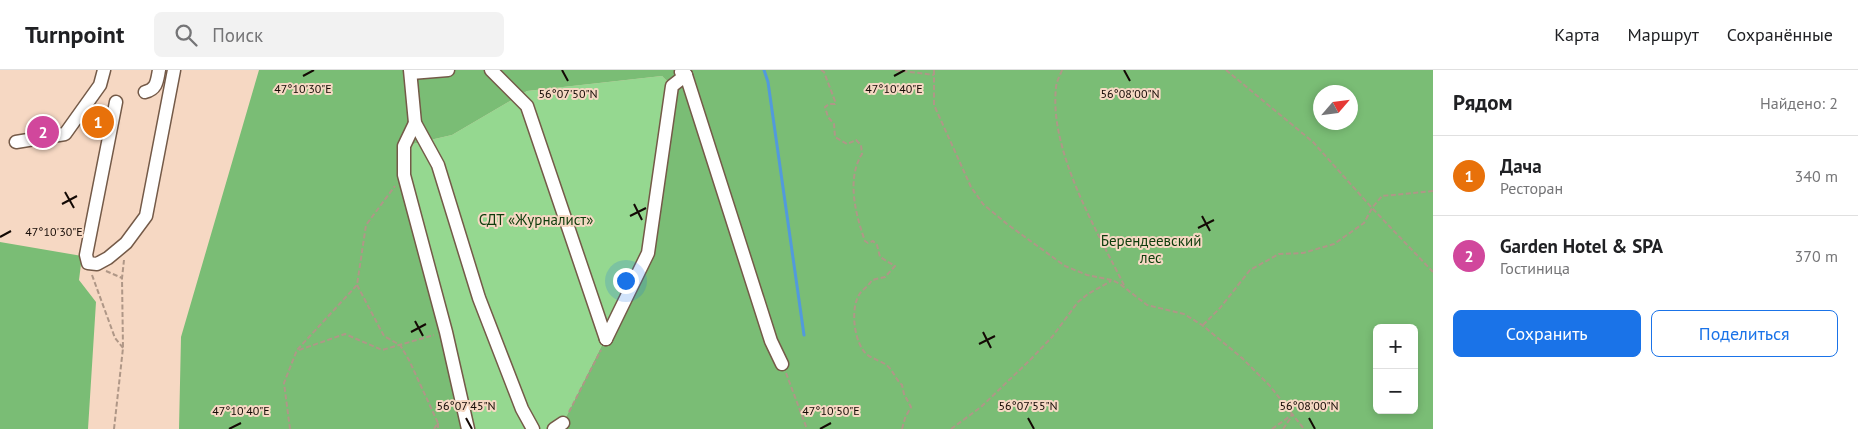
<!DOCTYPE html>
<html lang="ru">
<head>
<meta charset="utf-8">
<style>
  body { margin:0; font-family:"PT Sans",sans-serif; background:#f2f2f2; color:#202124 }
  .controls { position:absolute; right:15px; bottom:15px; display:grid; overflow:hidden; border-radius:8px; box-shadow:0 2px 8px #0003 }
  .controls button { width:45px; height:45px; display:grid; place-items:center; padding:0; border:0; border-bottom:1px solid #e0e0e0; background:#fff; color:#202124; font:25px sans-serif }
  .compass { position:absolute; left:1313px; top:15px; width:45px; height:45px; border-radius:50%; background:#fff; box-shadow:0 2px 8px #0003; rotate:62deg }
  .you { position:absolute; left:625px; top:210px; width:18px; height:18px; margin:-12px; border:4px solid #fff; border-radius:50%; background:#1a73e8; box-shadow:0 0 0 8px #1a73e833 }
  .badge { display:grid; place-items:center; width:32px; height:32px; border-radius:50%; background:#1a73e8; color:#fff; font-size:16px; font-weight:700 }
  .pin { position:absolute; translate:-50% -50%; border:2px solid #fff; box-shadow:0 1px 5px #0006 }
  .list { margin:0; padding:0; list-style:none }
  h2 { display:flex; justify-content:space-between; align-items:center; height:65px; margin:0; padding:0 20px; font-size:21px }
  h2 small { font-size:16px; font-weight:400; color:#757577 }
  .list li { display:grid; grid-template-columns:32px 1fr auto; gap:15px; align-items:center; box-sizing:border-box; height:80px; padding:0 20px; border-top:1px solid #e0e0e0 }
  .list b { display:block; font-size:19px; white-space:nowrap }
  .list p { margin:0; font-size:16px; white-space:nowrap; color:#757577 }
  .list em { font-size:16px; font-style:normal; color:#757577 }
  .actions { display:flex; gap:10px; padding:15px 20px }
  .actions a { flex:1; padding:11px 0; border:1px solid #1a73e8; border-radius:8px; text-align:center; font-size:18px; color:#1a73e8 }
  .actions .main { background:#1a73e8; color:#fff }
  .icon { flex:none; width:28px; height:28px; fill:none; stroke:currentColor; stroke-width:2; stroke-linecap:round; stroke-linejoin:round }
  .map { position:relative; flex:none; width:1433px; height:359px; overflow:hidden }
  header { display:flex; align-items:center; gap:30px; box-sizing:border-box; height:70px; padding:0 25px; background:#fff; border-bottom:1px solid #e0e0e0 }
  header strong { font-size:24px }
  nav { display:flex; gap:28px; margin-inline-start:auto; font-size:18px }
  .search { width:350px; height:45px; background:#f2f2f2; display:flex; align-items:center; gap:12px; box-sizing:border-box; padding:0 18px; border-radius:8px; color:#757577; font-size:19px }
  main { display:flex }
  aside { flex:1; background:#fff }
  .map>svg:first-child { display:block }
  .green { fill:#95d890 }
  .forest { fill:#7abd75; fill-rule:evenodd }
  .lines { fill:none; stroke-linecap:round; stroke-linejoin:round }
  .stream { stroke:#529adc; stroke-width:3 }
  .minor-casing { stroke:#745a48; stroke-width:15 }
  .path { stroke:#af9787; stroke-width:2; stroke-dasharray:5 2.5; stroke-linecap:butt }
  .minor { stroke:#fff; stroke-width:12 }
  .ticks { fill:none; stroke:#130904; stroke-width:2 }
  .labels { text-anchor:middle; stroke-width:4; stroke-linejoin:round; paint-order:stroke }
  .park-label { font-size:15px; fill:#0f3d0d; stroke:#f6d8c3 }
  .ticks-label { font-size:12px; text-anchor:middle; fill:#130904; stroke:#f6d8c3; stroke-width:4; stroke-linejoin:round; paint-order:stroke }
</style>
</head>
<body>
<header>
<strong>Turnpoint</strong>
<div class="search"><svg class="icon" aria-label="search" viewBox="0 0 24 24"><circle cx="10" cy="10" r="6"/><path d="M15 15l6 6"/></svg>Поиск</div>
<nav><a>Карта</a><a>Маршрут</a><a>Сохранённые</a></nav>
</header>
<main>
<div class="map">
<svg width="1433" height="359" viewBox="0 0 1433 359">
  <rect width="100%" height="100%" fill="#f6d8c3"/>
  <path class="green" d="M662,6L672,16L648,183L563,353L567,359H468L404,105V76L452,65L527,21Z"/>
  <g class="forest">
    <path d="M259,0H1433V359H567L563,353L648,183L672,16L662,6L527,21L452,65L404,76V105L468,359H179L181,267ZM1320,22H1350V52H1320ZM1377,258H1414V340H1377Z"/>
    <path d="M0,172L82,186L79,210L96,232L88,359H0Z"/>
  </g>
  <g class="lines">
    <path class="stream" d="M764,0L768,12L804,265"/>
    <defs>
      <g id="minor">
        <path d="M410,0L415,53L438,95L479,228L522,339L533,359"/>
        <path d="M491,0L527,36L606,269"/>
        <path d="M411,3L448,0"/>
        <path d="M686,5L771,271L782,294"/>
        <path d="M145,22C157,19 157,11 159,0"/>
        <path d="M116,32L86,185L88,193L97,194L108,188L126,173L146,146L174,0"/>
        <path d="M415,53L404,76V105L446,262L468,359"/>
        <path d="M16,72L65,64L100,15L104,0"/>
        <path d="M606,269L648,183L672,16L686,5L681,2"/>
        <path d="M554,359L563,353"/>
      </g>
    </defs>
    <use href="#minor" class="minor-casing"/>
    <g class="path">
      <path d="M821,0L824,2L835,31V34H829L825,37L828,47L834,54L835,67L847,74L856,70L861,75L862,84C846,109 856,146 865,171L868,173L873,171L877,175L880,187L895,196L885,207L872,210C869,215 866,217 862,221C850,233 853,266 863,280C868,288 877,289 885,294C893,299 895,309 902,315L904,324L911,337L905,348L902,359"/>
      <path d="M895,0L934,5"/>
      <path d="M934,0V35L971,117L983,134L1007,154L1065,196L1087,205L1112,210L1120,214L1147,235L1184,244L1202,255L1242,288L1270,316L1304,359"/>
      <path d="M1062,0C1060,6 1056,12 1056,18C1049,81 1097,161 1125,217"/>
      <path d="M1226,0L1313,72L1372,138L1433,202"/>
      <path d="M106,201L122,208"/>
      <path d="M92,205L115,268L123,278"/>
      <path d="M357,215L384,266L400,275L409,290L438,353L434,359"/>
      <path d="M1203,255L1220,238L1250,200L1279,184L1303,183L1334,174L1364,153L1372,138L1382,126L1433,121"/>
      <path d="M299,280L345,264L382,280L434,265"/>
      <path d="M786,303L807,359"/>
      <path d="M569,342L601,280"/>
      <path d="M438,353V359"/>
      <path d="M114,359L123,278L122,208L124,190"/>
      <path d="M290,359L284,313L297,280L357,215L366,155L395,116"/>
      <path d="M951,359L981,337L1030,290L1052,267L1078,232L1088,224L1111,211"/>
      <path d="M1272,359L1293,344"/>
      <path d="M1283,359L1292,346"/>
    </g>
    <use href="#minor" class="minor"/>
  </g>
  <path class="ticks" d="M562,0L568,11M1124,0L1130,11M303,6L314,0M894,6L905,0M65,122L74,138M62,134L77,126M634,134L642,150M630,146L646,138M1202,146L1210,161M1198,158L1214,150M0,167L11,161M415,251L423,266M411,262L426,254M983,262L991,278M979,274L995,266M466,348L472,359M1028,348L1034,359M1309,348L1315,359M229,359L241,353M820,359L831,353"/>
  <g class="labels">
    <g class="park-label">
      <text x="536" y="155">СДТ «Журналист»</text>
      <text x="1151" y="176">Берендеевский<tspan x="1151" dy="17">лес</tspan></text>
    </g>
  </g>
  <g class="ticks-label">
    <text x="303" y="23">47°10'30"E</text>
    <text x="894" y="23">47°10'40"E</text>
    <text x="568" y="28">56°07'50"N</text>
    <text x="1130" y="28">56°08'00"N</text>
    <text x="54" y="166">47°10'30"E</text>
    <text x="466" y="340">56°07'45"N</text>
    <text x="1028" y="340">56°07'55"N</text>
    <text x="1309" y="340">56°08'00"N</text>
    <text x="241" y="345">47°10'40"E</text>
    <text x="831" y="345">47°10'50"E</text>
  </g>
</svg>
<div class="controls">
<button>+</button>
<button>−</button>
</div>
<svg class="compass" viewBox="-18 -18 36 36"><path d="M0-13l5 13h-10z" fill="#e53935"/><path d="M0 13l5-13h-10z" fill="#757577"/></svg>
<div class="you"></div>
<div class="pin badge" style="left:98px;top:52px;background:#e8710a">1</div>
<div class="pin badge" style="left:43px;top:62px;background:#d1479c">2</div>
</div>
<aside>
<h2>Рядом<small>Найдено: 2</small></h2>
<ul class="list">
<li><span class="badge" style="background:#e8710a">1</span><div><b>Дача</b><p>Ресторан</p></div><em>340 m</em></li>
<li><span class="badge" style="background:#d1479c">2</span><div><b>Garden Hotel &amp; SPA</b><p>Гостиница</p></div><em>370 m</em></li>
</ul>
<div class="actions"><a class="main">Сохранить</a><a>Поделиться</a></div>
</aside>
</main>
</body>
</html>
